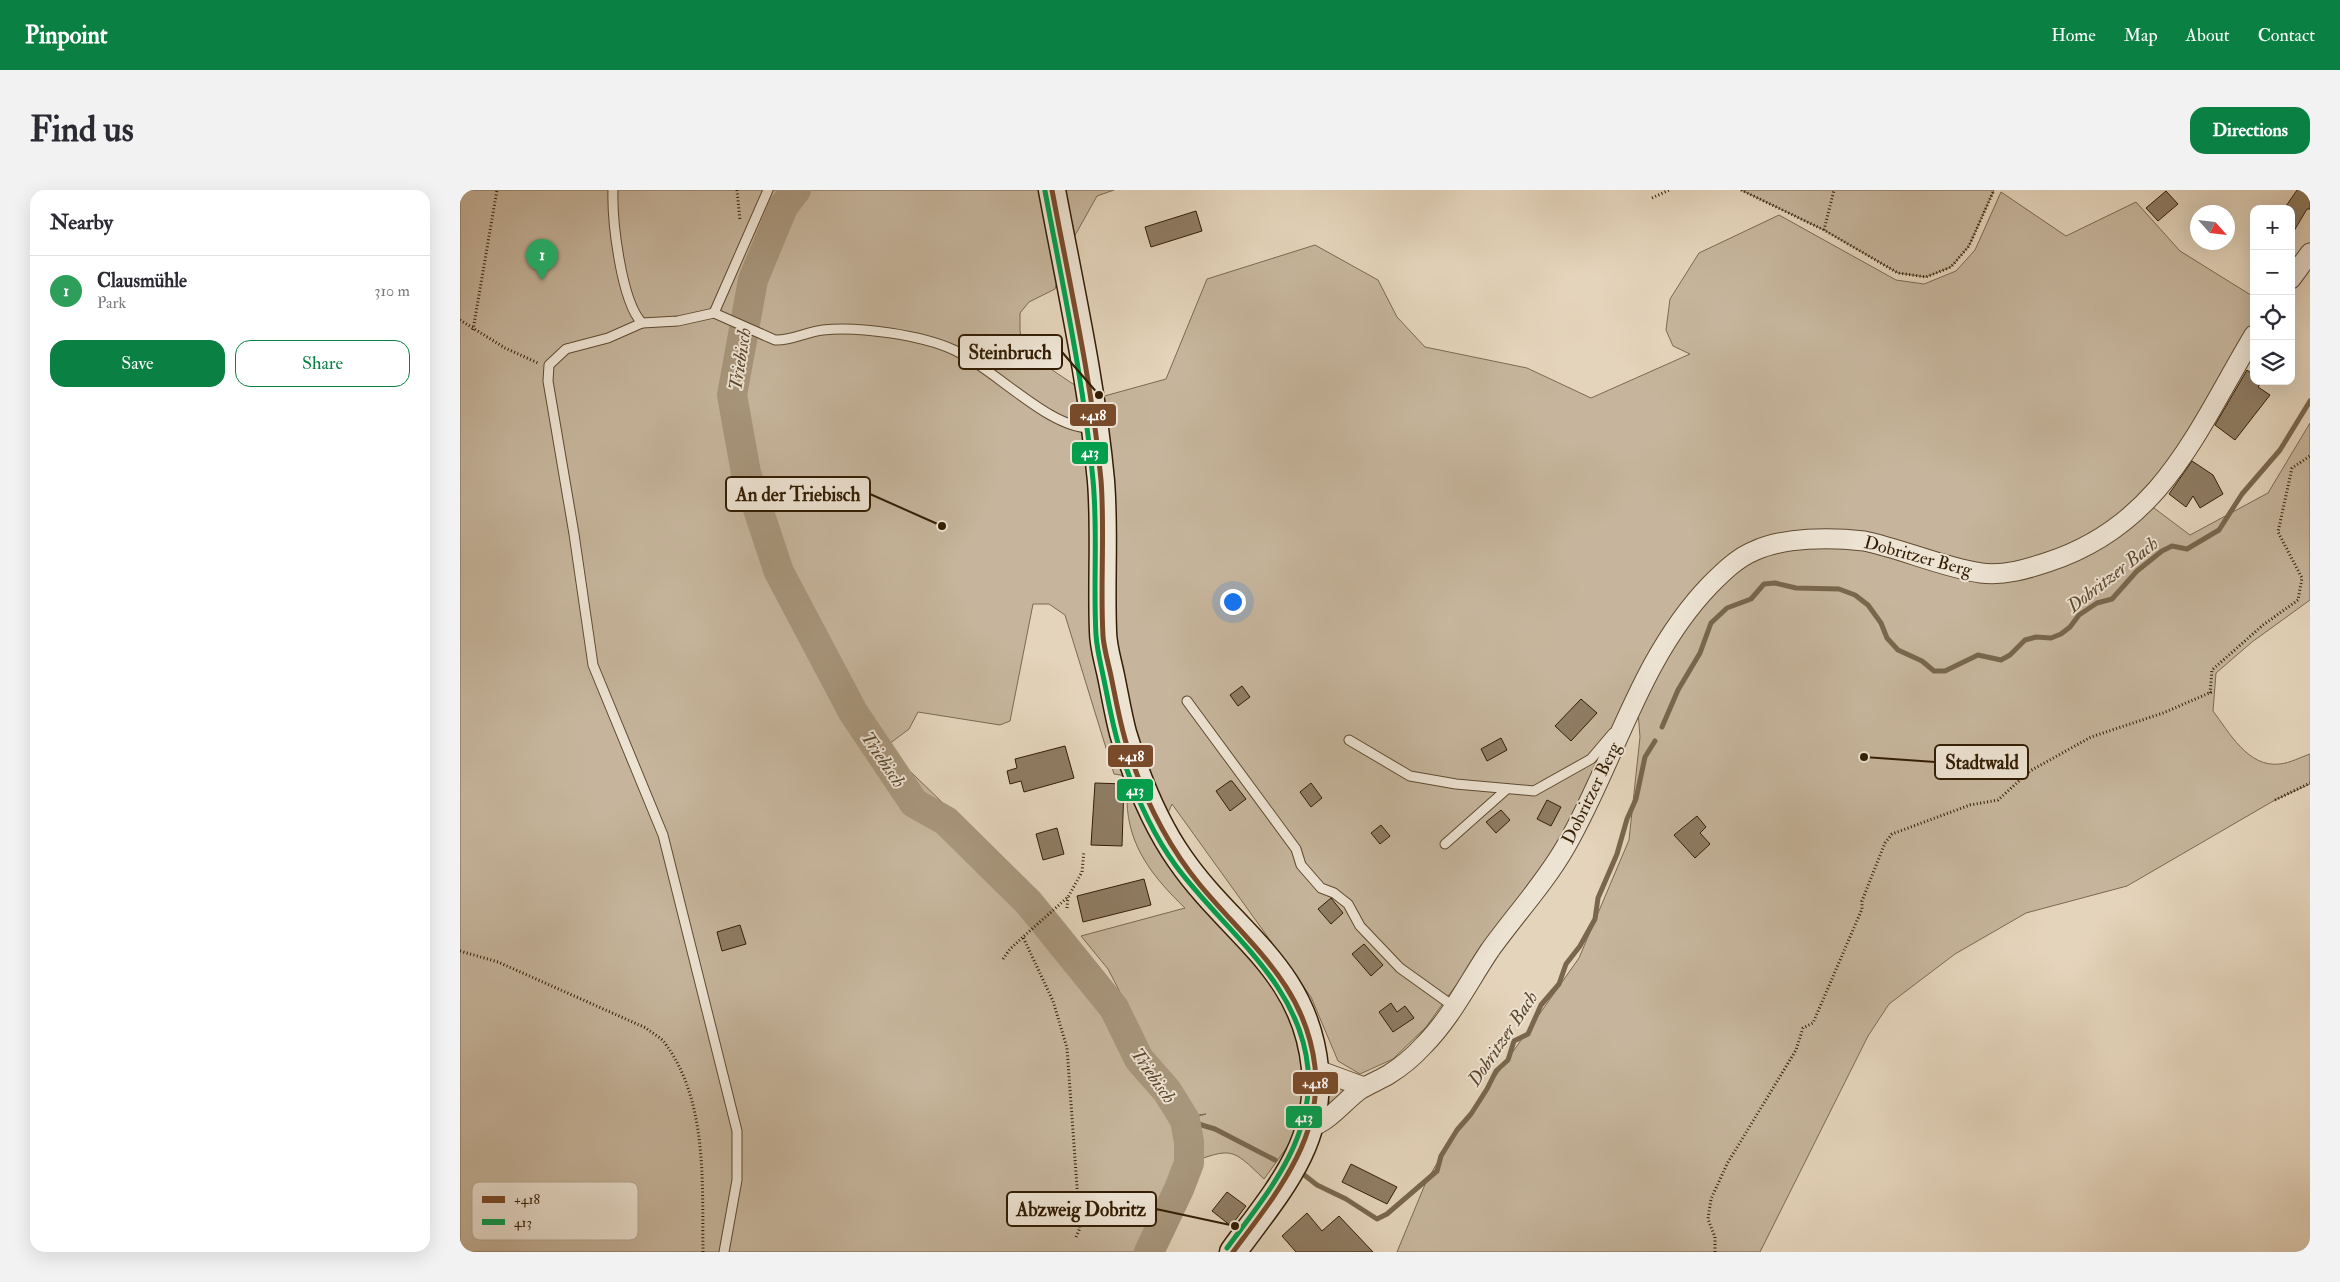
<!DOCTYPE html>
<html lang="en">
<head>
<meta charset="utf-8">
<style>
  body { margin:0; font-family:"IM FELL Double Pica",serif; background:#f2f2f3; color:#2b2b33 }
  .controls { position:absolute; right:15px; top:15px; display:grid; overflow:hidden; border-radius:10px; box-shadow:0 5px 20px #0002 }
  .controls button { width:45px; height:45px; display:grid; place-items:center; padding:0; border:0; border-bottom:1px solid #e1e1e2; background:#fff; color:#2b2b33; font:25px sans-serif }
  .compass { position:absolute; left:1730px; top:15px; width:45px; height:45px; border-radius:50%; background:#fff; box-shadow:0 5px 20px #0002; rotate:117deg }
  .you { position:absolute; left:772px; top:411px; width:18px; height:18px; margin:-12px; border:4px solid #fff; border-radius:50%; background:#1a73e8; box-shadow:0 0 0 8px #1a73e833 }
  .badge { display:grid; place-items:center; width:32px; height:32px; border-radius:50%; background:#0b8043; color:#fff; font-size:16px; font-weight:700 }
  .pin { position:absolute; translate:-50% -41px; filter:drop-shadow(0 1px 2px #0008) }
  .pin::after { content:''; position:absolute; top:26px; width:18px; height:15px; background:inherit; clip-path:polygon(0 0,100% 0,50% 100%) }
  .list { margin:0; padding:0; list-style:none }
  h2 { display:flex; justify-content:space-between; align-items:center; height:65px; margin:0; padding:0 20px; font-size:21px }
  h2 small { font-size:16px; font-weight:400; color:#7c7c81 }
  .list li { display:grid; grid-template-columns:32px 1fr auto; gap:15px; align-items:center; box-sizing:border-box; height:70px; padding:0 20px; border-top:1px solid #e1e1e2 }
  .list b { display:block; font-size:19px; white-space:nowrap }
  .list p { margin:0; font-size:16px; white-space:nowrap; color:#7c7c81 }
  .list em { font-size:16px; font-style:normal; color:#7c7c81 }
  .actions { display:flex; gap:10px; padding:15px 20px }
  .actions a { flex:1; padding:11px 0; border:1px solid #0b8043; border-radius:15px; text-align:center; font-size:18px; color:#0b8043 }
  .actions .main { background:#0b8043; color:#fff }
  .icon { flex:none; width:28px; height:28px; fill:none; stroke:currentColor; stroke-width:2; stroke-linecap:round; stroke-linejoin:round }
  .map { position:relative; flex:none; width:1850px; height:1062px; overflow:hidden; border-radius:15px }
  header { display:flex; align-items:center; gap:30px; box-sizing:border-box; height:70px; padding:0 25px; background:#0b8043; color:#fff }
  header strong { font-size:24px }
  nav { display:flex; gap:28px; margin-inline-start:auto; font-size:18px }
  .intro { display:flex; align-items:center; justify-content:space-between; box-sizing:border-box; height:120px; padding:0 30px }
  h1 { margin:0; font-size:35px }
  .button { padding:12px 22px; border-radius:15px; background:#0b8043; color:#fff; font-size:18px; font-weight:700 }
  main { display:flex; gap:30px; padding:0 30px }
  aside { flex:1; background:#fff; border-radius:15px; box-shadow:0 5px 20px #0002 }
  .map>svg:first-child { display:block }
  .green { fill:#c6b59c; stroke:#7c6950 }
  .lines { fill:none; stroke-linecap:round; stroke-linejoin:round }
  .stream { stroke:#79664c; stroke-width:5 }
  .river { stroke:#a8967c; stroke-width:30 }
  .building { fill:#8f7c63; stroke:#331d03 }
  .service-casing { stroke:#5f4b31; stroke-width:11 }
  .minor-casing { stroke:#5f4b31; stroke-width:21 }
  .secondary-casing { stroke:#331d03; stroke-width:29 }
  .path { stroke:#331d03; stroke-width:3; stroke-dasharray:1 2.5; stroke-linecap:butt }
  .service { stroke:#ede3d3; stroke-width:9 }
  .minor { stroke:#ede3d3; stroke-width:19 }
  .secondary { stroke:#ede3d3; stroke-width:26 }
  .bus-1-casing { stroke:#ede3d3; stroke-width:9 }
  .bus-2-casing { stroke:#ede3d3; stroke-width:9 }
  .bus-1 { stroke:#7a4b2a; stroke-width:5 }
  .bus-2 { stroke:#039f4d; stroke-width:5 }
  .labels { text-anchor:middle; stroke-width:4; stroke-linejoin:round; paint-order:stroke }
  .street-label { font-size:18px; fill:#331d03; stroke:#ede3d3 }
  .water-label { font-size:19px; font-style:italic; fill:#5c472d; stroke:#ede3d3 }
  .key { fill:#ede3d3; stroke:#b5a895; stroke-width:1 }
  .key-label { font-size:14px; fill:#331d03 }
  .leader { fill:none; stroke:#331d03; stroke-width:2 }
  .callout-dot { fill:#331d03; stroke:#ede3d3; stroke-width:2 }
  .callout { fill:#ede3d3; stroke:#331d03; stroke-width:2 }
  .callout-label { font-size:19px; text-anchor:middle; font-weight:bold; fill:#331d03 }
  .line-badge { stroke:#ede3d3; stroke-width:2 }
  .badge-label { font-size:14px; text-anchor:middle; font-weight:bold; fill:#fff }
</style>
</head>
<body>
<header>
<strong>Pinpoint</strong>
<nav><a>Home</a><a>Map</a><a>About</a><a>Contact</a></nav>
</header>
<div class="intro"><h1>Find us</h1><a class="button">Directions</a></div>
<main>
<aside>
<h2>Nearby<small></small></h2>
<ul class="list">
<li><span class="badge" style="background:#2e9e5b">1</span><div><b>Clausmühle</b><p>Park</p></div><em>310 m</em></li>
</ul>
<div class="actions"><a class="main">Save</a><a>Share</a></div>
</aside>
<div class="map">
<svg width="1850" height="1062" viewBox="0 0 1850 1062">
  <rect width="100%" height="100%" fill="#e4d4bb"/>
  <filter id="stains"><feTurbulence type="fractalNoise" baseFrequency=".004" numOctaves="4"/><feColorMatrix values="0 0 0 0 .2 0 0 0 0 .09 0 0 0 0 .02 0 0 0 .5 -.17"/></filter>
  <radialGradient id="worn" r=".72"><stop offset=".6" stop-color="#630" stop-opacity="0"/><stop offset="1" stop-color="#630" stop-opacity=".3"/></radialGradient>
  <g class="green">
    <path d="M0,0H654L637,6L604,65L595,99L569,112L560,123V141L563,158L573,167L613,194L629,197L630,210L706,189L747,89L855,55L918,90L937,127L965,157L1067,178L1131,208L1230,164L1213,156L1206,140L1210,109L1239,63L1319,25L1436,90L1464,94L1496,81L1515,60L1541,2L1606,46L1676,12L1720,61L1794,107V133L1702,284L1682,309L1730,345L1808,303L1850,233V410L1792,452L1756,483L1753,521C1769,542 1788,578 1820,574C1830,573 1841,567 1850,564V594L1815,610L1667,696L1566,723L1495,764L1429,814L1408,846L1300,1062H937L966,992L992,948L1119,768L1169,650L1180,547L1176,496L1174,495L1120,614L1094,659L966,837L933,869L900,884L878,871L851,807L712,614L701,639L679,588L654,584L605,425L589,414H573L550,531L540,535L458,522L449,539L425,557L486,616V631L569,713L654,818L679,869L707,901L725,930L746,924L737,925L729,910L716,899L692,864L648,779L621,746L725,718C694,688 668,657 667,611L679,600L697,645L735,701L807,778L836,828L847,887L841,938L804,989C771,957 772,958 729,973L719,999L689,1062H0Z"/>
    <path d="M1281,0H1534L1509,56L1491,77L1466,87L1438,83L1364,40Z"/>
    <path d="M874,895L882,899L883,901L874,911L869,913L868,897Z"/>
  </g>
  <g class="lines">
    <g class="stream">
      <path d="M1202,537L1218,500L1240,463L1251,433L1267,418L1291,409L1304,394L1315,393L1336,398L1379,399L1395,405L1408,415L1421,433L1427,448L1438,460L1462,471L1474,481H1485L1518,465L1541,470L1550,465L1565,450L1576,447L1591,448L1601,444L1610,437L1619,425L1637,413L1652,409L1677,381L1702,361L1712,356L1727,359L1759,340L1782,304L1820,260L1850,211"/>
      <path d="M725,930L755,939L815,970"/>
      <path d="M843,984L857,995L886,1009L917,1029L927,1024L977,981L981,966L997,940L1011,924L1027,899L1036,881L1048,870L1054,851L1068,844L1081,815L1099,794L1106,774L1120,756L1135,729L1138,708L1157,664L1167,629L1176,609L1185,567L1195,551"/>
    </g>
    <path class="river" d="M336,0L323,17L293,90L272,205L286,283L319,382L393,522L454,613L486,631L569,713L654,818L679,869L707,901L725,930L729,952V973L719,999L689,1062"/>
  </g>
  <g class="building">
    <path d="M1837,0H1850V19H1847L1831,46V19H1824Z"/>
    <path d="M1706,1L1718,14L1698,31L1686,18Z"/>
    <path d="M736,21L742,41L691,57L685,37Z"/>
    <path d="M1787,180L1794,185V191H1802L1798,197L1810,205L1775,250L1755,235Z"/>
    <path d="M1732,271L1753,285L1763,304L1740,318L1733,306L1726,317L1709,304Z"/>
    <path d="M782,496L790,507L778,516L770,505Z"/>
    <path d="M1121,509L1137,523L1111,551L1095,536Z"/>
    <path d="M1041,548L1047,560L1027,571L1021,559Z"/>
    <path d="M605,556L614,588L564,602L561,591L550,594L547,581L557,578L555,569Z"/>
    <path d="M770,591H772L786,609L770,621L756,601Z"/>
    <path d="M635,593L664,594L662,656L631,655Z"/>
    <path d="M851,593L862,608L851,617L840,602Z"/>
    <path d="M1087,610L1101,617L1091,636L1077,629Z"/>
    <path d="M1041,620L1050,630L1036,643L1026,632Z"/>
    <path d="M1237,626L1246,637L1240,643L1250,654L1235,668L1214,645Z"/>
    <path d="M921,635L930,646L920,654L911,643Z"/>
    <path d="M597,638L604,664L583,670L576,644Z"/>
    <path d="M684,689L691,715L623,732L617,706Z"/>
    <path d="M871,708L883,723L871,734L858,719Z"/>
    <path d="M280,735L286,754L262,761L257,742Z"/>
    <path d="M904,754L923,775L911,786L892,764Z"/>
    <path d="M931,813L937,822L945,816L954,828L933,842L919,822Z"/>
    <path d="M891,974L937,997L927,1014L882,992Z"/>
    <path d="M767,1002L786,1016L771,1036L752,1021Z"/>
    <path d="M847,1023L862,1041L879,1026L913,1062H836L822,1046Z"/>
  </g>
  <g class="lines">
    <defs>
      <g id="service">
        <path d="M153,0C152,31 161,111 182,133"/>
        <path d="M254,123L308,0"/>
        <path d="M727,511L836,659L841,675L861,698L874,703L888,714L900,736L940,778L993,816"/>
        <path d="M889,550L950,586L996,594L1074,601L1131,569L1153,543"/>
        <path d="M985,654L1047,599"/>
        <path d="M264,1062L277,990V941L203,645L133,475L114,344L88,191L89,175L106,159L148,148L182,133L218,131L254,123L315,150C331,151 346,142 363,140C398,136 462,145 494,160C534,178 590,240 632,238"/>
      </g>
      <g id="minor">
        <path d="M1831,89L1850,63"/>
        <path d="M855,879L904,897"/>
        <path d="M851,937C871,930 884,911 901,899C910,894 919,890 928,885C941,877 954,866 964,855C991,828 1009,791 1030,760C1055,725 1085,693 1106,656C1156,569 1179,469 1250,395C1263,382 1277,368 1294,361C1324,347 1371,347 1404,351C1443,359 1481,377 1521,383C1544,386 1567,379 1588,372C1702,335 1737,240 1794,145"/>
      </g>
      <path id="secondary" d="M592,0C610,96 632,193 641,291C645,341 641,391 643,441C643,456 648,471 651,486C655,505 658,524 663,543C676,586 694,632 720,669C771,743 845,778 855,878C862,955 815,1004 773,1062"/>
    </defs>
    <use href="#service" class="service-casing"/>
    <use href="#minor" class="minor-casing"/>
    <use href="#secondary" class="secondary-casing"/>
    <g class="path">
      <path d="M277,0L280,31"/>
      <path d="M1281,0L1364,40L1438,83L1466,87L1491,77L1509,56L1534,0"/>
      <path d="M1192,8L1209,0"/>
      <path d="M1364,40L1374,0"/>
      <path d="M0,130L45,158L78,173"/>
      <path d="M13,140L37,0"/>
      <path d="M1750,503L1752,480L1803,435L1838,410L1842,388L1818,342L1832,278L1850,266"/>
      <path d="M1815,610L1850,593"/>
      <path d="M607,718L608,707"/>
      <path d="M0,761L38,772L186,838C192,843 200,847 204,852C248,910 242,993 243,1062"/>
      <path d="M543,769L550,759L563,747"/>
      <path d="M616,1047L620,1038L607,858L593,811L563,747L608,707L622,682L624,661"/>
      <path d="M1255,1062V1047L1248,1029L1251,1009L1267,974L1336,860L1343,838L1353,833L1402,719V711L1425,653L1432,644L1510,615L1538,610L1570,581L1631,547L1703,523L1754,501"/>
    </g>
    <use href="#service" class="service"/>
    <use href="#minor" class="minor"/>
    <use href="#secondary" class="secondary"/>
    <defs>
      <path id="bus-1" d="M592,0C610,96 632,192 641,290C645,342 640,394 643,446C644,459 648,472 651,486C656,510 660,535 668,559C684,608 707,655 740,695C789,754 846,796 855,877C863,950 813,1008 773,1062"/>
      <path id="bus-2" d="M585,1C603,97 624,193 633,290C638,342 633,393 636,445C637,460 641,475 644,490C649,514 653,539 661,563C674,602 691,642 716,676C764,741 840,792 848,879C854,950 806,1005 767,1058"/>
    </defs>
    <use href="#bus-1" class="bus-1-casing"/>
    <use href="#bus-2" class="bus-2-casing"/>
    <use href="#bus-1" class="bus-1"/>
    <use href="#bus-2" class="bus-2"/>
  </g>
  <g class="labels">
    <g class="street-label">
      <text transform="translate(1458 366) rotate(15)" y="6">Dobritzer Berg</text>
      <text transform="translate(1131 603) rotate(-64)" y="6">Dobritzer Berg</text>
    </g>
    <g class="water-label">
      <text transform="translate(279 169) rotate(-81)" y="7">Triebisch</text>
      <text transform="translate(1652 384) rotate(-38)" y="7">Dobritzer Bach</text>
      <text transform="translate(424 569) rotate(56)" y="7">Triebisch</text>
      <text transform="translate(1042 848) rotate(-56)" y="7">Dobritzer Bach</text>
      <text transform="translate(694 885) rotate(55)" y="7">Triebisch</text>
    </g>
  </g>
  <rect x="12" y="992" width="166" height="58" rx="8" class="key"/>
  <rect x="22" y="1006" width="23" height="7" fill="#7a4b2a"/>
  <rect x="22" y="1029" width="23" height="6" fill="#039f4d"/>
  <g class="key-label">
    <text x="54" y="1014">+418</text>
    <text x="54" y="1037">413</text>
  </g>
  <path class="leader" d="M639 205L602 162M482 336L410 304M1404 567L1475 572M775 1036L696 1019"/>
  <g class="callout-dot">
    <circle cx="639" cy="205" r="5"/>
    <circle cx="482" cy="336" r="5"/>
    <circle cx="1404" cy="567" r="5"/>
    <circle cx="775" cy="1036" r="5"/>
  </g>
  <g class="callout">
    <rect x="499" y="145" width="103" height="34" rx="5"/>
    <rect x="266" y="287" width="144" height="34" rx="5"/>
    <rect x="1475" y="555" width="93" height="34" rx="5"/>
    <rect x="547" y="1002" width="149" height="34" rx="5"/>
  </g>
  <g class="callout-label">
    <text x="550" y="169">Steinbruch</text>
    <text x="338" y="311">An der Triebisch</text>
    <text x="1522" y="579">Stadtwald</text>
    <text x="621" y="1026">Abzweig Dobritz</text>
  </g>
  <g class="line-badge">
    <rect x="609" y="213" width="48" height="24" rx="5" fill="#7a4b2a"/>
    <rect x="611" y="251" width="38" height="24" rx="5" fill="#039f4d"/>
    <rect x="647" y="554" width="47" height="24" rx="5" fill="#7a4b2a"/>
    <rect x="656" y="588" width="38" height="24" rx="5" fill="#039f4d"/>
    <rect x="832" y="881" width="47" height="24" rx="5" fill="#7a4b2a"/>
    <rect x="825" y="915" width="38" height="24" rx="5" fill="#039f4d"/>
  </g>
  <g class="badge-label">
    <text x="633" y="230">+418</text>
    <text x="630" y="267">413</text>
    <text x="671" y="571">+418</text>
    <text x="675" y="605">413</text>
    <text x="855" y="898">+418</text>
    <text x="844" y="932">413</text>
  </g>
  <rect width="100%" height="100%" filter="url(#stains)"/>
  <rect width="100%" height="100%" fill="url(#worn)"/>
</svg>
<div class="controls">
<button>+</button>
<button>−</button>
<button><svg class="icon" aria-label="locate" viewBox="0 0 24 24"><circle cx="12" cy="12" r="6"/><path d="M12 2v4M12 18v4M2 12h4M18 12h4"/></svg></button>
<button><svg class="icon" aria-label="layers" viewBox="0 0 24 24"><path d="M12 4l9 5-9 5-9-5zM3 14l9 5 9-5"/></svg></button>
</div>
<svg class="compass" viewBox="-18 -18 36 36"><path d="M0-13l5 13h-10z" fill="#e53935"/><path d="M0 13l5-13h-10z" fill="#7c7c81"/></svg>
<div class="you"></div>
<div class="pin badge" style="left:82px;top:90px;background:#2e9e5b">1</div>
</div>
</main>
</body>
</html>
